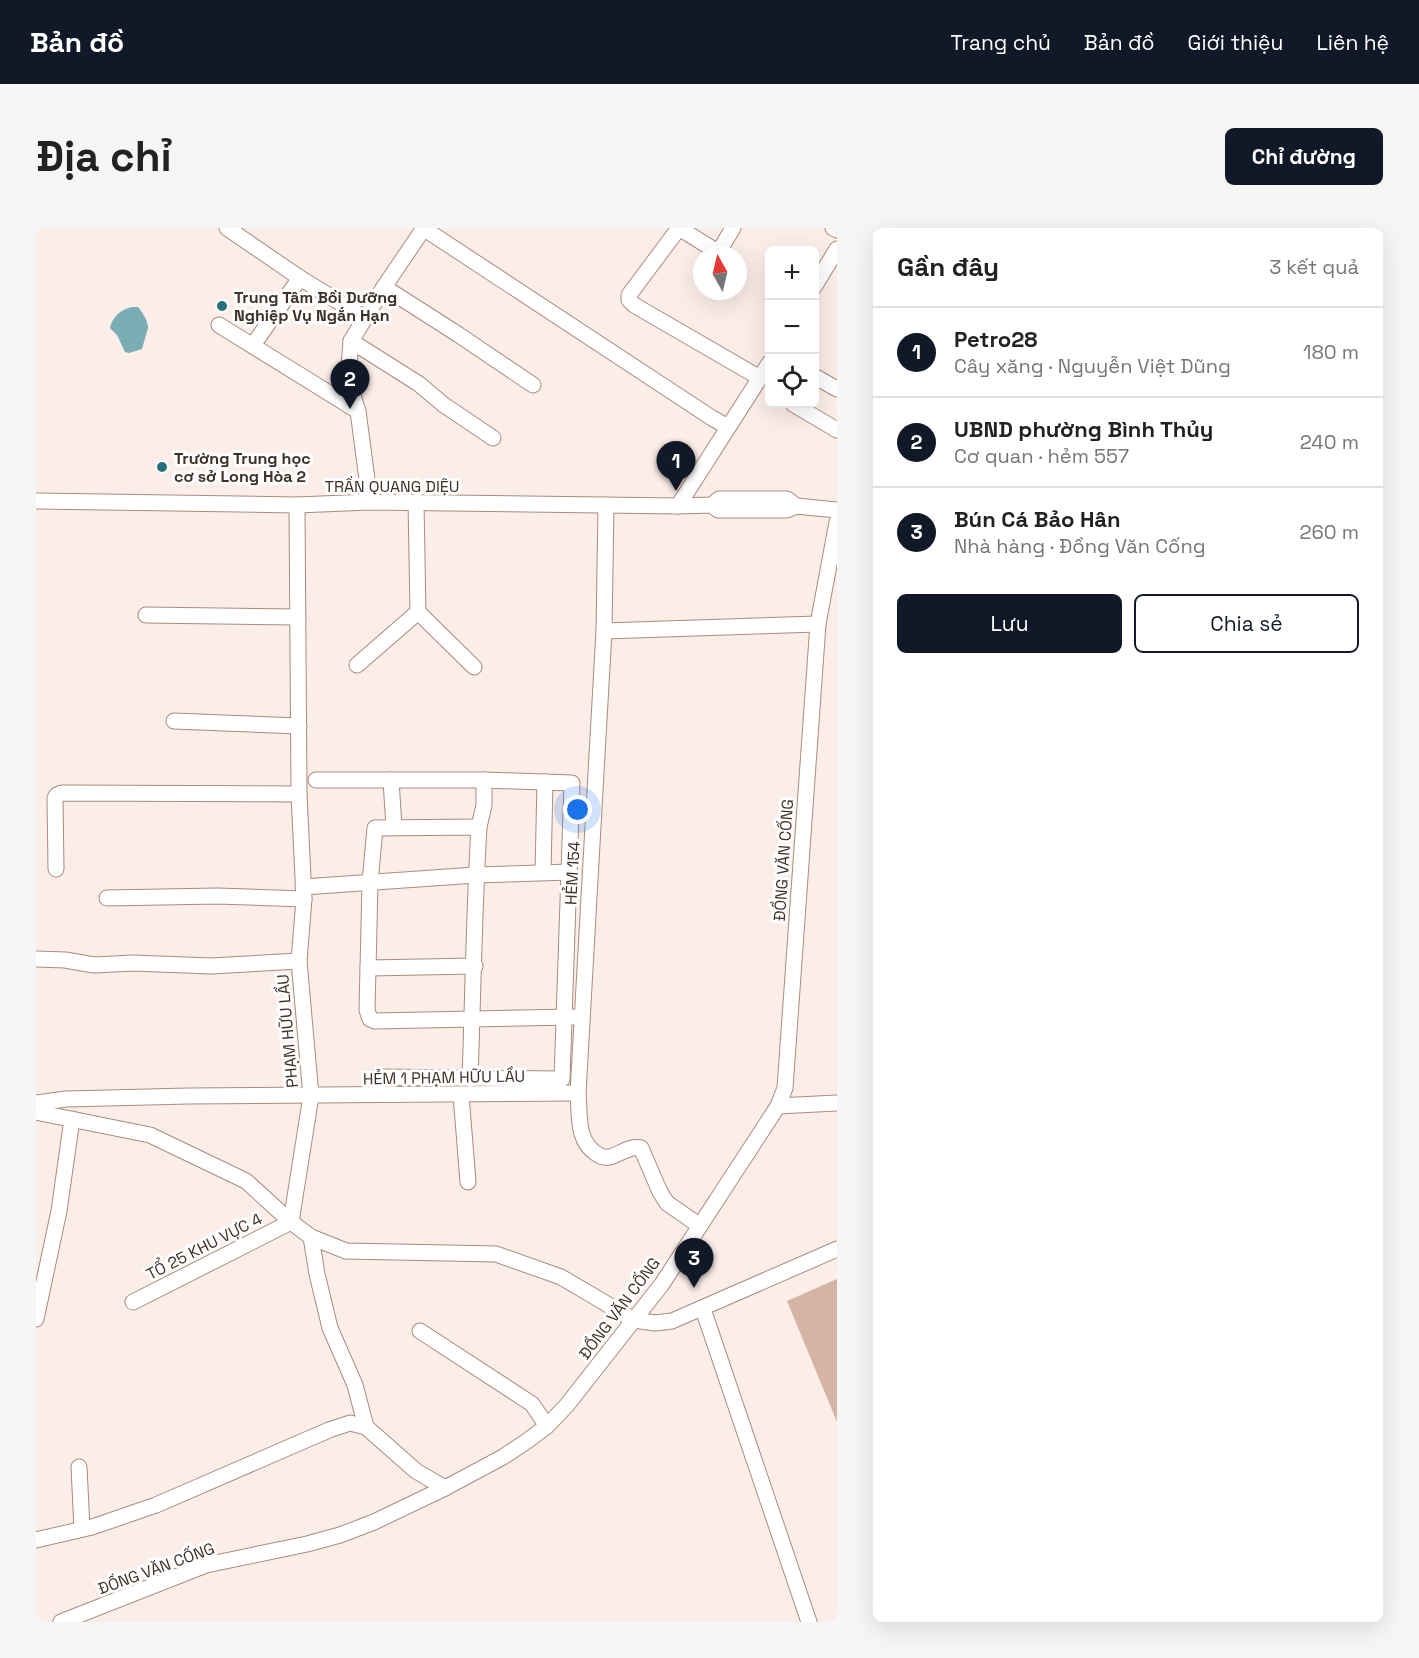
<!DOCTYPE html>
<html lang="vi">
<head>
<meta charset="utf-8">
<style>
  body { margin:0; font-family:"Space Grotesk",sans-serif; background:#f6f6f6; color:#222 }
  .controls { position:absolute; right:18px; top:18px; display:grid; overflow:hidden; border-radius:9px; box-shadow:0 6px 24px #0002 }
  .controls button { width:54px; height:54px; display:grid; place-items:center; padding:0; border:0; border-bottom:2px solid #e0e0e0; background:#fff; color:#222; font:30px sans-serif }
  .compass { position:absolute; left:657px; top:18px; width:54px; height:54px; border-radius:50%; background:#fff; box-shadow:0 6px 24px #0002; rotate:352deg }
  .you { position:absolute; left:542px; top:582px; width:21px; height:21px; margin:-15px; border:4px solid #fff; border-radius:50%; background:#1a73e8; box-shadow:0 0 0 9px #1a73e833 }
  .badge { display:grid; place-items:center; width:39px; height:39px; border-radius:50%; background:#111827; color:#fff; font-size:20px; font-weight:700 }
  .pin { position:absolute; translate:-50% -50px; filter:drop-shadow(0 2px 3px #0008) }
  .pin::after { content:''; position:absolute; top:32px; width:21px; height:18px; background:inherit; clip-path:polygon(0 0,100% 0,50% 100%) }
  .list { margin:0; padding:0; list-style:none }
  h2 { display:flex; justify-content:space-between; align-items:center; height:78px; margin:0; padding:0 24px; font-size:26px }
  h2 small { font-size:20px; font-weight:400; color:#767676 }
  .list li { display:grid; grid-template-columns:39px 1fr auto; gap:18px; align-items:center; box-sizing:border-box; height:90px; padding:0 24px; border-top:2px solid #e0e0e0 }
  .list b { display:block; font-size:22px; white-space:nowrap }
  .list p { margin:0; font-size:20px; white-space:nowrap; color:#767676 }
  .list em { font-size:20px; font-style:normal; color:#767676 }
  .actions { display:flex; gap:12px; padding:18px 24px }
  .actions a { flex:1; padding:14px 0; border:2px solid #111827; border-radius:9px; text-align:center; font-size:21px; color:#111827 }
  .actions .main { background:#111827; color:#fff }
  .icon { flex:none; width:33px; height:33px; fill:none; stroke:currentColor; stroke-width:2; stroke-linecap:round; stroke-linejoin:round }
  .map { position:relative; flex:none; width:801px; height:1394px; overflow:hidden; border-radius:9px }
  header { display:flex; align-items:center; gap:36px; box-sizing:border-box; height:84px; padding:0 30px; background:#111827; color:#fff }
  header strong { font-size:28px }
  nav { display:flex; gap:33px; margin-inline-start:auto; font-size:21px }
  .intro { display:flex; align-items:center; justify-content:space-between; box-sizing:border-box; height:144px; padding:0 36px }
  h1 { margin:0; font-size:42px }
  .button { padding:15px 27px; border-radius:9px; background:#111827; color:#fff; font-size:21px; font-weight:700 }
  main { display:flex; gap:36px; padding:0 36px }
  aside { flex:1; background:#fff; border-radius:9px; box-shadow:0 6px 24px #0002 }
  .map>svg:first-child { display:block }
  .green { fill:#d6b4a5 }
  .water { fill:#7badb4 }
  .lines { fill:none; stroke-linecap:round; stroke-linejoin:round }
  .minor-casing { stroke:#aa8b7c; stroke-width:17 }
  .minor { stroke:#fff; stroke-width:15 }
  .poi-dot { fill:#277079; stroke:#fdfdfd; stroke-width:2 }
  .labels { text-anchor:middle; stroke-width:6; stroke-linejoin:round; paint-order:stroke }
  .poi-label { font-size:16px; font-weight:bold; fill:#3d302a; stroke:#fdfdfd; text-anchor:start }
  .street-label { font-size:16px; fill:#3d302a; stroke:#fdfdfd }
</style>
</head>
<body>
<header>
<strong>Bản đồ</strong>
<nav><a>Trang chủ</a><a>Bản đồ</a><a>Giới thiệu</a><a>Liên hệ</a></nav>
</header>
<div class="intro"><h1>Địa chỉ</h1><a class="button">Chỉ đường</a></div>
<main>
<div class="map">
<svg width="801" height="1394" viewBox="0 0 801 1394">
  <rect width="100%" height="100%" fill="#fbede7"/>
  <path class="green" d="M801,1051V1194L751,1073Z"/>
  <path class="water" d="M97,79H102C107,85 112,93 112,100L106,121L93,125L89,124L81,107L74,100C76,89 86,80 97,79Z"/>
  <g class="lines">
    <defs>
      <g id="minor">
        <path d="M191,0L264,50L329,90"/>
        <path d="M387,0L676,190L692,199"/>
        <path d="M643,0L593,67V72L598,77L724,150"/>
        <path d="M643,0L680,23L685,20L697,0"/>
        <path d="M797,0L801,2"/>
        <path d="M348,59L423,107L497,157"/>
        <path d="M778,59L801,21"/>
        <path d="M183,97L322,183"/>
        <path d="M315,113L383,156L408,177L457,210"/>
        <path d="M217,117L264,50"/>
        <path d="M778,148L801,161"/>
        <path d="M757,176L801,202"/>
        <path d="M0,273L261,277L334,274L642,278L676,277L683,271H751L760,278L751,282H682L676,277"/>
        <path d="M334,274L322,183L312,152L315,113L348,59L388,0"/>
        <path d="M570,277L568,403L542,865C544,887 540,913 561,926C565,929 569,930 574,929C584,926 595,917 605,920L624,964L631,975L664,998"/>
        <path d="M642,278L734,134"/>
        <path d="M760,278L801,282"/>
        <path d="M382,384L438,439"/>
        <path d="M110,387L262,389"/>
        <path d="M568,403L782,396"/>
        <path d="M321,437L382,384L380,274"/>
        <path d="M138,493L263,498"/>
        <path d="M280,552H448L536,555L526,851L341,849"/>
        <path d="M355,552L358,599"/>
        <path d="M443,599L448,577V552"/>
        <path d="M20,641L19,570L21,567L26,565L263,566"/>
        <path d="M507,644L509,554"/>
        <path d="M267,659L440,647L534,644"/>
        <path d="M71,670L181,668L268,671"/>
        <path d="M0,731L29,732L58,737L97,735L175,738L263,733"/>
        <path d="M332,740L331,782L334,791L339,793L537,789"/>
        <path d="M434,851C437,767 438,683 443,599L339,600L334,655L332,740L439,738"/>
        <path d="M425,867L432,954"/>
        <path d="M0,875L30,871L153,868L542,865"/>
        <path d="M742,878L801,875"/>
        <path d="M0,884L114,907L210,953L255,994L275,1009L310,1023L460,1026L525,1049L598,1092L619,1095L636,1093L801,1021"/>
        <path d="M255,994L275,868L263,733L268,671L263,566L261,277"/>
        <path d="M275,1009L281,1046L294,1100L319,1157L330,1199"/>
        <path d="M97,1074L255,994"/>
        <path d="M667,1081L773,1394"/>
        <path d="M0,1091L23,983L36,891"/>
        <path d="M384,1103L496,1176L511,1198"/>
        <path d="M43,1239L46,1301"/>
        <path d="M0,1312L56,1299L120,1277L293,1202L314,1195L330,1199L380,1243L409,1260"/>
        <path d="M25,1394L170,1337L271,1316L304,1307L338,1294L409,1260L467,1229L491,1213L511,1198L531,1177L626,1056L742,878L749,860L782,396L801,294"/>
      </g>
    </defs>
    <use href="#minor" class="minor-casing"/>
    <use href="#minor" class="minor"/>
  </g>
  <g class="poi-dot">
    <circle cx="186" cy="78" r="6"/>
    <circle cx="126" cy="239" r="6"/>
  </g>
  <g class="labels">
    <g class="poi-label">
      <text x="198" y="75">Trung Tâm Bồi Dưỡng<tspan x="198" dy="18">Nghiệp Vụ Ngắn Hạn</tspan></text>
      <text x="138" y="236">Trường Trung học<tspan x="138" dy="18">cơ sở Long Hòa 2</tspan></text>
    </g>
    <g class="street-label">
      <text x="356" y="264">TRẦN QUANG DIỆU</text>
      <text transform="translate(747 632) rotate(-86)" y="6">ĐỒNG VĂN CỐNG</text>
      <text transform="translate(536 645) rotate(-87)" y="6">HẺM 154</text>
      <text transform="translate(251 803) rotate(-95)" y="6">PHẠM HỮU LẦU</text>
      <text transform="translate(408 849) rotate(-1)" y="6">HẺM 1 PHẠM HỮU LẦU</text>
      <text transform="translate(168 1018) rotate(-27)" y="6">TỔ 25 KHU VỰC 4</text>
      <text transform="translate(583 1080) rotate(-53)" y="6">ĐỒNG VĂN CỐNG</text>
      <text transform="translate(120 1340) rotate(-20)" y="6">ĐỒNG VĂN CỐNG</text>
    </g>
  </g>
</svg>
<div class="controls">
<button>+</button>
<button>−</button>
<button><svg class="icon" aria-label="locate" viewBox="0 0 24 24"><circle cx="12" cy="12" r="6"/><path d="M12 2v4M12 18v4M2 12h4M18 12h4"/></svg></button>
</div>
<svg class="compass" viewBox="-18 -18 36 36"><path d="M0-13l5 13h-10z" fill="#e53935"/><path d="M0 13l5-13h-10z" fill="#767676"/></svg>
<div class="you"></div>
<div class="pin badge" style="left:640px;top:263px">1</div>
<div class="pin badge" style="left:314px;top:181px">2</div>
<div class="pin badge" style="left:658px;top:1060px">3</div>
</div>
<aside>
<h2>Gần đây<small>3 kết quả</small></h2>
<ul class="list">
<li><span class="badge">1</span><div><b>Petro28</b><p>Cây xăng · Nguyễn Việt Dũng</p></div><em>180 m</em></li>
<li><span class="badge">2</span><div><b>UBND phường Bình Thủy</b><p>Cơ quan · hẻm 557</p></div><em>240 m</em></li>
<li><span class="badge">3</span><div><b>Bún Cá Bảo Hân</b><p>Nhà hàng · Đồng Văn Cống</p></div><em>260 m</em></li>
</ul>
<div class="actions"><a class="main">Lưu</a><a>Chia sẻ</a></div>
</aside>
</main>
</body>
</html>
